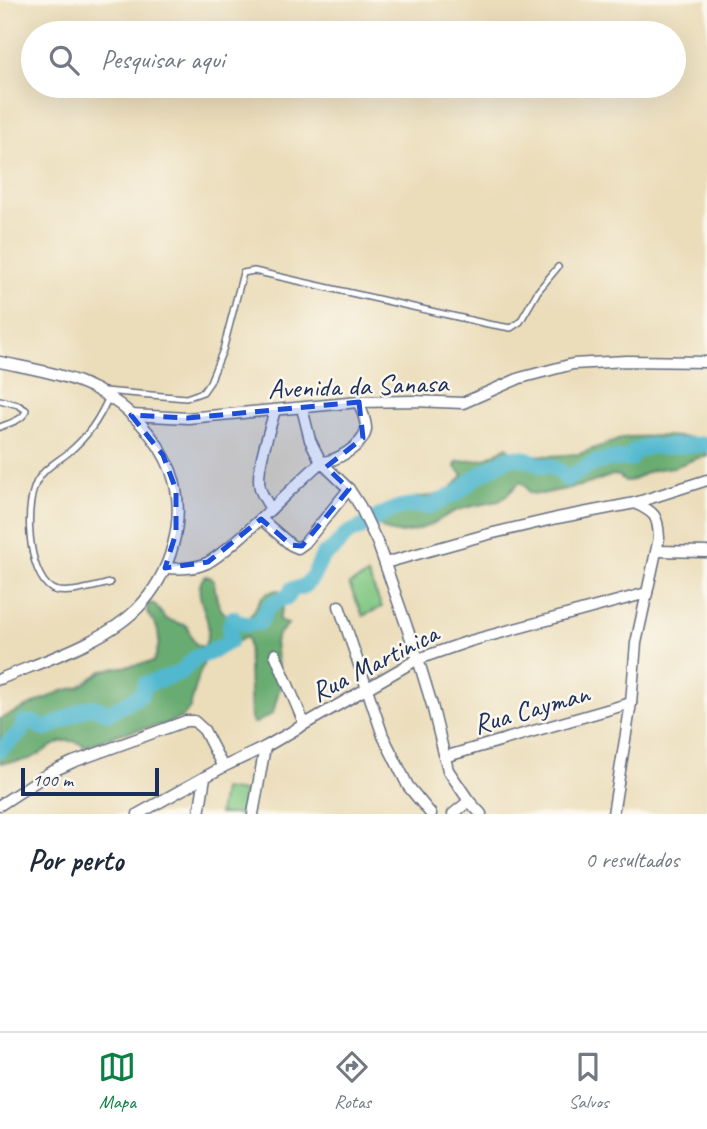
<!DOCTYPE html>
<html lang="pt">
<head>
<meta charset="utf-8">
<style>
  body { margin:0; font-family:Caveat,sans-serif; background:#f2f2f3; color:#1f2937 }
  .scale { position:absolute; left:21px; bottom:18px; width:138px; box-sizing:border-box; padding-left:7px; border:4px solid #1b2f5e; border-top:0; font-size:19px; line-height:24px; white-space:nowrap; color:#1b2f5e; -webkit-text-stroke:5px #fbf7ec; paint-order:stroke }
  .list { margin:0; padding:0; list-style:none }
  h2 { display:flex; justify-content:space-between; align-items:center; height:91px; margin:0; padding:0 28px; font-size:30px }
  h2 small { font-size:23px; font-weight:400; color:#747a83 }
  .icon { flex:none; width:38px; height:38px; fill:none; stroke:currentColor; stroke-width:2; stroke-linecap:round; stroke-linejoin:round }
  .map { position:relative; flex:none; width:707px; height:814px; overflow:hidden }
  .search { position:absolute; background:#fff; box-shadow:0 7px 28px #0002; left:21px; right:21px; top:21px; height:77px; display:flex; align-items:center; gap:18px; box-sizing:border-box; padding:0 24px; border-radius:38px; color:#747a83; font-size:26px }
  .sheet { height:217px; background:#fff }
  nav { display:flex; justify-content:space-around; align-items:center; box-sizing:border-box; height:98px; border-top:2px solid #e0e1e3; background:#fff; font-size:19px; color:#747a83 }
  nav a { display:grid; justify-items:center; gap:4px }
  nav .on { color:#0b8043 }
  .map>svg:first-child { display:block }
  .green { fill:#82c883; stroke:#4e7c70; stroke-width:2 }
  .forest { fill:#69ac71; stroke:#426e68; stroke-width:2 }
  .lines { fill:none; stroke-linecap:round; stroke-linejoin:round }
  .river { stroke:#51b8cf; stroke-width:16 }
  .service-casing { stroke:#646c7e; stroke-width:8 }
  .minor-casing { stroke:#646c7e; stroke-width:13 }
  .service { stroke:#fff; stroke-width:5 }
  .minor { stroke:#fff; stroke-width:10 }
  .marked { fill:#1d4ed8; fill-opacity:0.2; stroke:#1d4ed8; stroke-width:5; stroke-dasharray:14 9; stroke-linejoin:round }
  .labels { text-anchor:middle; stroke-width:5; stroke-linejoin:round; paint-order:stroke }
  .street-label { font-size:28px; fill:#1b2f5e; stroke:#fbf7ec }
</style>
</head>
<body>
<div class="map">
<svg width="707" height="814" viewBox="0 0 707 814">
  <rect width="100%" height="100%" fill="#fbf7ec"/>
  <filter id="ink" filterUnits="userSpaceOnUse"><feTurbulence type="fractalNoise" baseFrequency=".0143" numOctaves="2"/><feDisplacementMap in="SourceGraphic" scale="14" xChannelSelector="R" yChannelSelector="G"/><feConvolveMatrix kernelMatrix="1 2 1 2 8 2 1 2 1" color-interpolation-filters="sRGB"/></filter>
  <filter id="wash" filterUnits="userSpaceOnUse"><feTurbulence type="fractalNoise" baseFrequency=".00686" numOctaves="4" result="noise"/><feDisplacementMap in="SourceGraphic" scale="28" xChannelSelector="R" yChannelSelector="G"/><feGaussianBlur stdDeviation="1.57" result="paint"/><feColorMatrix in="noise" values="0 0 0 0 0 0 0 0 0 0 0 0 0 0 0 0 0 1.4 0 .05"/><feComposite in="paint" operator="in"/></filter>
  <g filter="url(#wash)">
    <rect width="100%" height="100%" fill="#ebddba"/>
    <g class="green">
      <path d="M368,575L382,607L363,616L349,584Z"/>
      <path d="M223,789L244,792L241,814H219Z"/>
    </g>
    <g class="forest">
      <path d="M665,436L707,439V457C695,456 686,464 674,467C667,468 658,468 651,471C641,474 636,482 625,481L619,476L613,475L585,485L542,494L529,493L525,485L520,482L505,497L499,501C484,504 465,506 451,513C444,516 439,521 432,524C417,531 394,539 380,526V515C391,507 402,501 415,498C420,496 426,497 432,496C444,494 456,486 463,475L455,466L457,462L485,459L507,447L513,454L550,456L579,454L626,437Z"/>
      <path d="M205,576L210,577L214,581C216,598 217,615 237,620C241,621 244,622 247,619C261,608 254,594 278,590L284,594L285,600L279,620L288,624L278,635L275,642L280,686L273,713L256,723H253L251,719L248,640L246,637L205,660L198,678L190,708L183,717L165,724L119,734L84,747L82,744C58,733 49,752 29,759C20,762 9,762 0,763V719L62,691L79,687L104,670L153,662C158,653 161,639 157,628C152,618 144,614 148,603L154,604L166,619L187,626C191,636 193,646 204,647C207,640 209,632 208,625C206,609 192,590 205,576Z"/>
    </g>
    <g class="lines">
      <path class="river" d="M0,750L20,733L23,723H34L45,729C56,725 84,707 92,707C97,707 103,711 108,713L141,695L145,684L168,677L181,672L195,658L209,653L230,641V626L233,618C240,625 251,625 260,622C268,606 270,602 288,597L292,589C311,589 316,569 323,555C335,551 338,542 347,534C351,531 358,530 362,527C383,514 402,500 428,507L459,492L476,477L503,461L513,457L527,459L539,465L549,466L560,471L567,479C589,464 603,457 630,459L634,451L651,446L663,447L707,444"/>
    </g>
  </g>
  <g filter="url(#ink)">
    <g class="lines">
      <defs>
        <g id="service">
          <path d="M104,391L186,398L203,392L210,382L223,350L243,273L254,271L488,324L511,328L520,322L538,291L558,267"/>
          <path d="M109,397C98,421 88,436 68,453C58,461 46,467 39,478C23,500 27,574 52,589C64,596 96,586 110,583"/>
          <path d="M0,400L18,405L26,410C24,420 9,423 0,427"/>
        </g>
        <g id="minor">
          <path d="M0,362C32,369 67,374 97,390C129,407 158,437 171,471C188,517 171,575 137,609C104,642 43,661 0,679"/>
          <path d="M302,408L310,440L321,462L349,489L360,506L378,544L418,659L432,705L448,770L469,801L481,814"/>
          <path d="M131,415L188,418L359,402L413,401L463,403L520,378L573,364L626,361L707,362"/>
          <path d="M271,509C267,502 262,496 260,488C255,471 270,429 275,410"/>
          <path d="M261,519L291,545L298,548L305,543L349,489"/>
          <path d="M657,551L707,552"/>
          <path d="M385,563L485,535L557,518L635,503L707,480"/>
          <path d="M165,568C180,569 194,569 207,563C220,556 231,545 242,536C269,512 294,486 321,462C335,462 363,446 366,430C367,422 361,410 359,402"/>
          <path d="M339,606L383,736L408,786L431,814"/>
          <path d="M275,654L304,723"/>
          <path d="M444,757L631,703"/>
          <path d="M0,805L49,773L73,762L186,721H194L204,730L223,767"/>
          <path d="M138,814L223,767L265,747L418,659L470,641L647,593"/>
          <path d="M199,814L205,777"/>
          <path d="M253,814L265,747"/>
          <path d="M453,814L469,801"/>
          <path d="M613,814L631,703L636,643L659,538C658,515 655,513 635,503"/>
        </g>
      </defs>
      <use href="#service" class="service-casing"/>
      <use href="#minor" class="minor-casing"/>
      <use href="#service" class="service"/>
      <use href="#minor" class="minor"/>
    </g>
  </g>
  <path class="marked" d="M359,402L363,438L326,467L349,489L302,546L291,545L261,519L208,562L165,568L176,533V490L163,455L131,415L188,418Z"/>
  <g class="labels">
    <g class="street-label">
      <text transform="translate(358 385) rotate(-2)" y="10">Avenida da Sanasa</text>
      <text transform="translate(374 662) rotate(-27)" y="10">Rua Martinica</text>
      <text transform="translate(531 708) rotate(-16)" y="10">Rua Cayman</text>
    </g>
  </g>
</svg>
<div class="scale">100 m</div>
<div class="search"><svg class="icon" aria-label="search" viewBox="0 0 24 24"><circle cx="10" cy="10" r="6"/><path d="M15 15l6 6"/></svg>Pesquisar aqui</div>
</div>
<section class="sheet">
<h2>Por perto<small>0 resultados</small></h2>
<ul class="list">
</ul>
</section>
<nav>
<a class="on"><svg class="icon" aria-label="map" viewBox="0 0 24 24"><path d="M3 6l6-2 6 2 6-2v14l-6 2-6-2-6 2zM9 4v14M15 6v14"/></svg>Mapa</a>
<a><svg class="icon" aria-label="directions" viewBox="0 0 24 24"><path d="M12 3l9 9-9 9-9-9zM9 14v-3h6M13 9l2 2-2 2"/></svg>Rotas</a>
<a><svg class="icon" aria-label="saved" viewBox="0 0 24 24"><path d="M7 4h10v16l-5-4-5 4z"/></svg>Salvos</a>
</nav>
</body>
</html>
